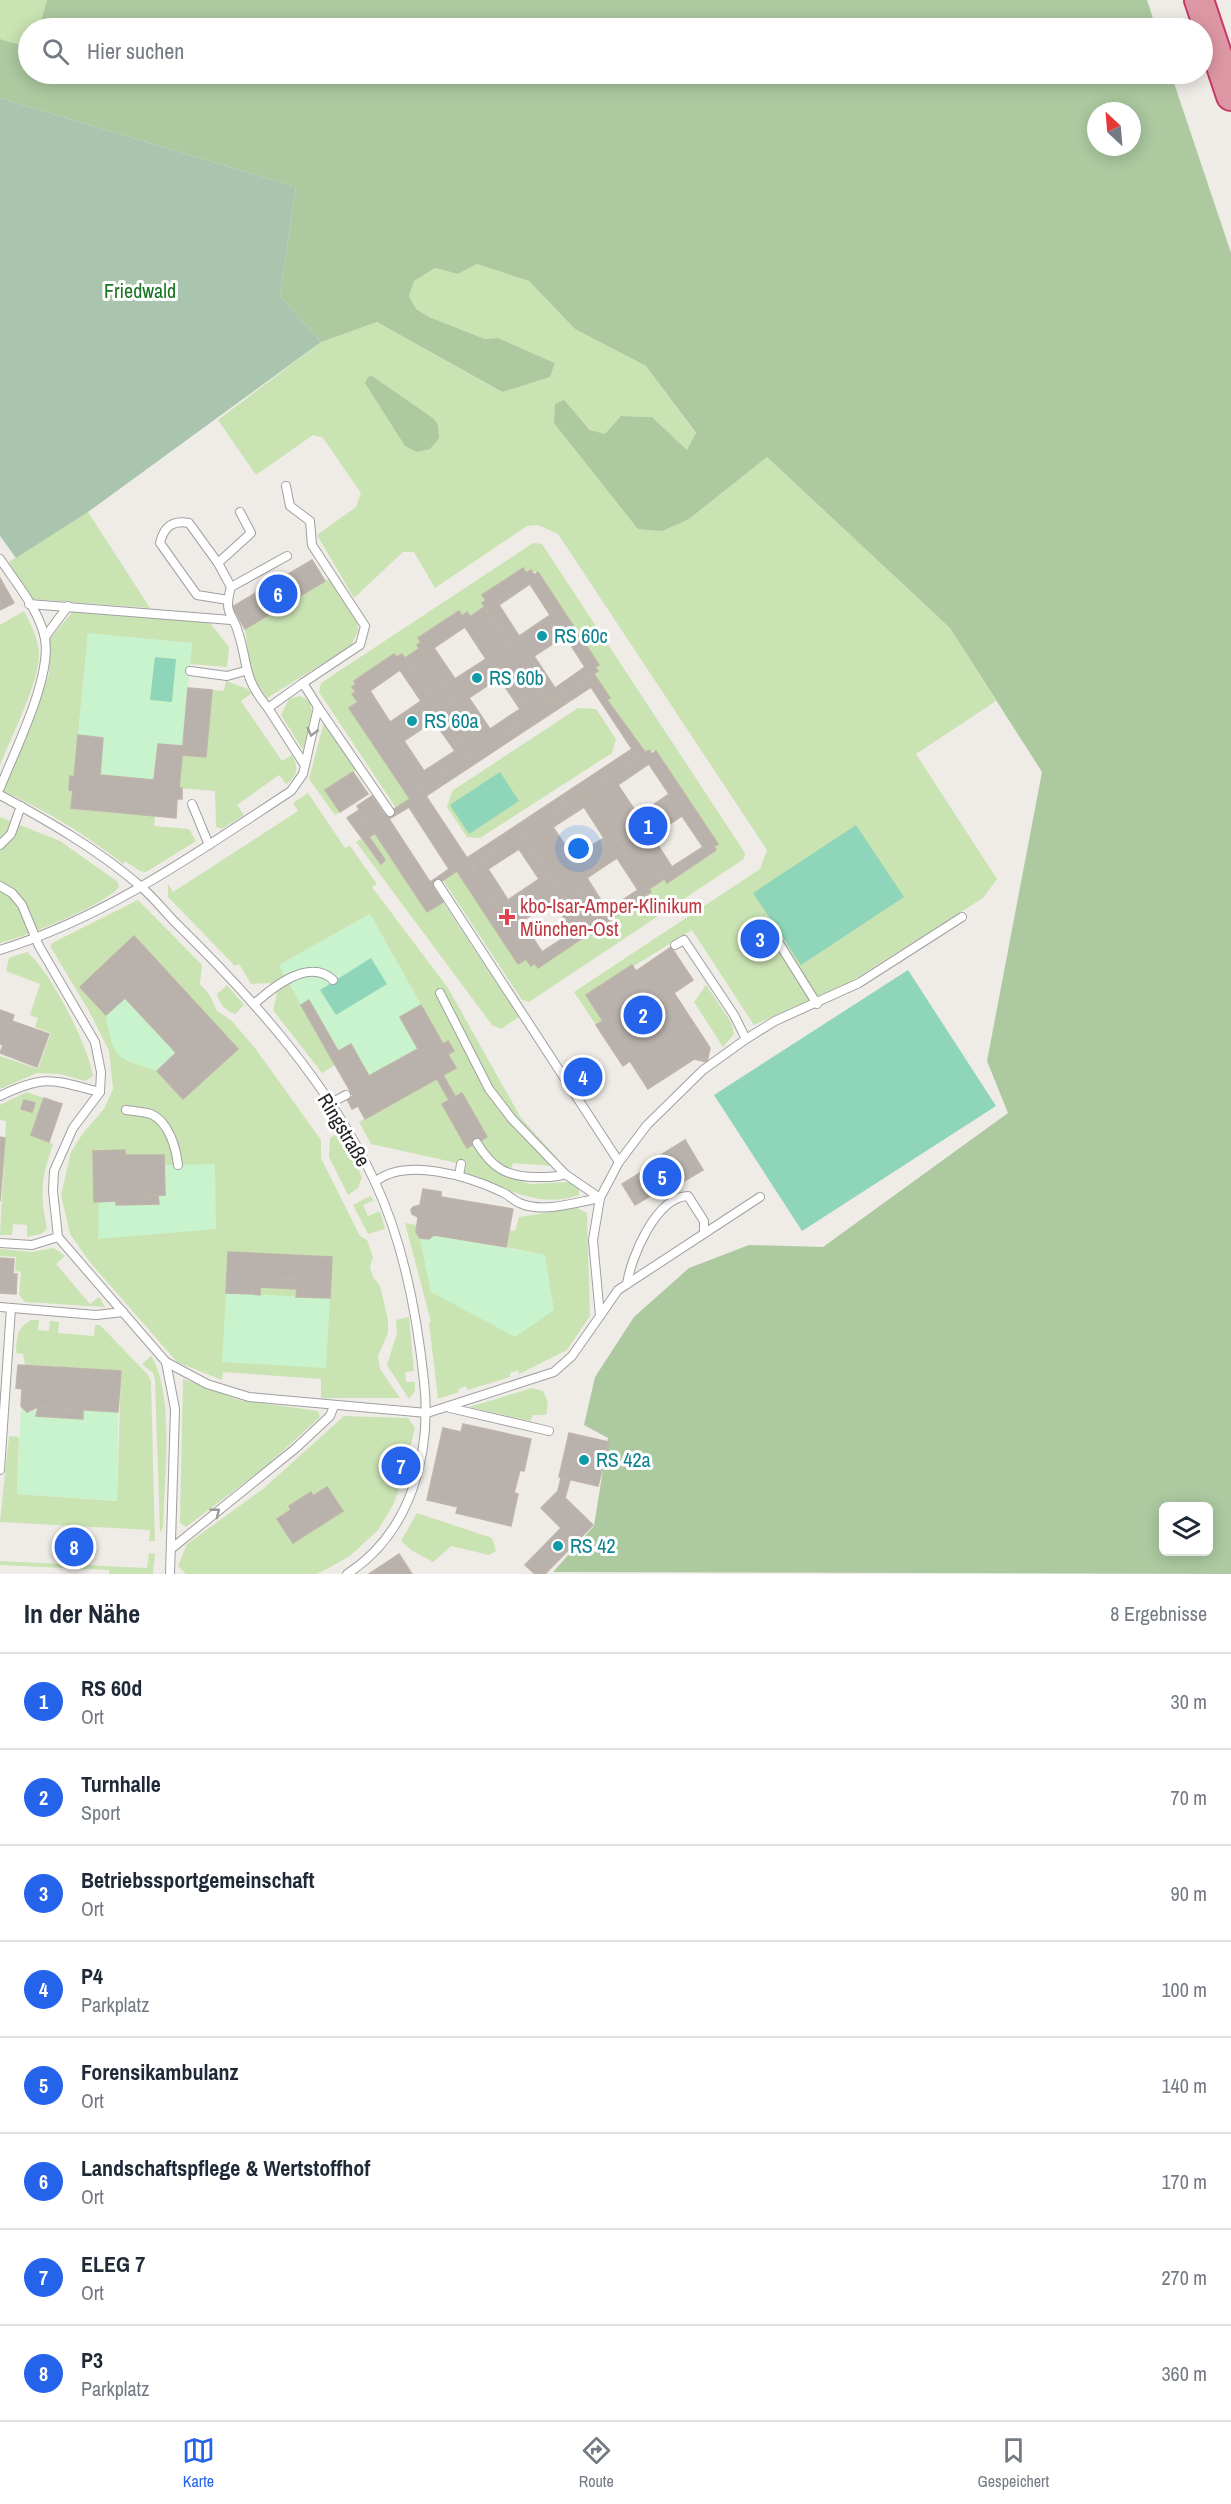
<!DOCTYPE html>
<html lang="de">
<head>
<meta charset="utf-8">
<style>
  body { margin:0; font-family:"Archivo Narrow",sans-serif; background:#f6f6f7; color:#1f2937 }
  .controls { position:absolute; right:18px; bottom:18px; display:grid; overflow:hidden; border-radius:9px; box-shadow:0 3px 15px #0003 }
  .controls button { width:54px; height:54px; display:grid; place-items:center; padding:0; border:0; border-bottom:2px solid #e0e1e3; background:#fff; color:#1f2937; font:30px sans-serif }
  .compass { position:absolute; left:1087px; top:102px; width:54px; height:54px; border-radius:50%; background:#fff; box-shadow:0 3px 15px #0003; rotate:334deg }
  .you { position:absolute; left:579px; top:849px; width:21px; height:21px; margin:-15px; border:4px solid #fff; border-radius:50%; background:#1a73e8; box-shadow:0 0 0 9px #1a73e833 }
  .badge { display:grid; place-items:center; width:39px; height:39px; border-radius:50%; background:#2563eb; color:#fff; font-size:20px; font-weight:700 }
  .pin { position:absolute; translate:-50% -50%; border:3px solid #fff; box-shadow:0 2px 6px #0006 }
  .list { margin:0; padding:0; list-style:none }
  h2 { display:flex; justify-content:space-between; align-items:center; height:78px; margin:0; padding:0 24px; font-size:26px }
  h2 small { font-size:20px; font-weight:400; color:#747a83 }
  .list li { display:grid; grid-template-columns:39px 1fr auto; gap:18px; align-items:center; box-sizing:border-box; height:96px; padding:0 24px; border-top:2px solid #e0e1e3 }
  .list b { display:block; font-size:22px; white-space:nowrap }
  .list p { margin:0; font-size:20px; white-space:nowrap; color:#747a83 }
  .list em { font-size:20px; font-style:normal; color:#747a83 }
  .icon { flex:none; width:33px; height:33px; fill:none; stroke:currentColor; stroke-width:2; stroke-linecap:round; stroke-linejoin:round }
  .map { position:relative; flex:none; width:1231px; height:1574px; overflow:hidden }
  .search { position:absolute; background:#fff; box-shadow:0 3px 15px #0003; left:18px; right:18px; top:18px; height:66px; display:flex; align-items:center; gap:15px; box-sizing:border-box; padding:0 21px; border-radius:33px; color:#747a83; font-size:22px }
  .sheet { height:846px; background:#fff }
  nav { display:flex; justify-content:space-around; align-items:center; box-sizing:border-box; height:84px; border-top:2px solid #e0e1e3; background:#fff; font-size:16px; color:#747a83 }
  nav a { display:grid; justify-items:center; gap:3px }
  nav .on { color:#2563eb }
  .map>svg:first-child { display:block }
  .grass { fill:#cae3b2 }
  .forest { fill:#acc9a0; fill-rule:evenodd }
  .cemetery { fill:#aac5ae }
  .park { fill:#c9f3cc }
  .pitch { fill:#8ed5ba }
  .building { fill:#b8b1ac; stroke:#bfb4aa; stroke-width:1.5; fill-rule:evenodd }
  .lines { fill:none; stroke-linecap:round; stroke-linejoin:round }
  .lane-casing { stroke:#a0a0a0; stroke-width:10 }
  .highway-casing { stroke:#c73969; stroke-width:32 }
  .lane { stroke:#fff; stroke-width:8 }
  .highway { stroke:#dd97a4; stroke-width:28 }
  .oneway { stroke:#9a9a9a }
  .culture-dot { fill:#0f9aa8; stroke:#fff; stroke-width:2 }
  .health-dot { fill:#e0444e; stroke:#fff; stroke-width:2 }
  .labels { text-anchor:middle; stroke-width:6; stroke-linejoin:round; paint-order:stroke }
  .park-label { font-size:20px; fill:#187220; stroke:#fff }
  .culture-label { font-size:20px; fill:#0d838f; stroke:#fff; text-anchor:start }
  .health-label { font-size:20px; fill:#be3a42; stroke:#fff; text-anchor:start }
  .street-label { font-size:20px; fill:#1f1f1f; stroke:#fff }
</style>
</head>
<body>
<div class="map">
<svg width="1231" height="1574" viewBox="0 0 1231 1574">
  <rect width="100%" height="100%" fill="#efece7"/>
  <g class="grass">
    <path d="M0,0H47L39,28H28V47L0,39Z"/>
    <path d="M477,264L529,281L575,329L646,366L696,434L688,451L652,417L622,416L605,435L591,430L564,401L555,404L689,519L767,457L950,628L996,701L916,754L997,879L983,898L850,982L754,1025L692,930L587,995L603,1021L596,1025L574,992L760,869L767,850L558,534L538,525L527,526L435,588L414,552H403L354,598L317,535L356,507L361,493L323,438L313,435L256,475L218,420L321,342L377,322L501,392L550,377L555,363L498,338L485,339L429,317L416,309L409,296L413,281L435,268L458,274Z"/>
    <path d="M88,512L150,608L31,599L9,562Z"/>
    <path d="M533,543L542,544L745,853L744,859L529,1002L522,1000L443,880L457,871L518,964L526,959L531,965L535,963L538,967L587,935L585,931L600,921L603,925L651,893L649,889L664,879L667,883L716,850L714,846L717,843L657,751L645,752L607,700L610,698L594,674L598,671L595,667L599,665L538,572L526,573L523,569L483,596L486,600L482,603L484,607L470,617L467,612L462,616L459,612L419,638L421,642L420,648L405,658L402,654L397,657L394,654L354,680L356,684L352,694L358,702L349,708L410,799L396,808L319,692L321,683Z"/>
    <path d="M330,578L357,620L358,631L351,646L267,698L251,673L245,629Z"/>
    <path d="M24,611C31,625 39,640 39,655C39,683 11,737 0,765V625Z"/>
    <path d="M73,611L210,623L229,647L227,667L190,664L192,643L88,634L74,777H70L69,790L73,791L71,808L155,816L154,826L189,829L196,841L146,872L140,871L125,861L123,864C85,834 47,811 3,791L49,674V640Z"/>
    <path d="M226,681L248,689L251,694L241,701L282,761L292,755C299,768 298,776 286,784L279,775L237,805L244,815L222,829L216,827L215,791L179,788L182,755L206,756L212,690L224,691Z"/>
    <path d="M300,696L309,701L312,711L303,750L281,715L289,699Z"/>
    <path d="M578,708L596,709L616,739L612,753L480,838L467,837L447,807L452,791Z"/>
    <path d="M324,722L356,770L325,790L340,812L335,815L309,779Z"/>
    <path d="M308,793L345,848L350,846L377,884L372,887L448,988L521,1118L558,1159L552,1166L513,1163L508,1178L531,1184L569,1182L579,1190V1195C534,1210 507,1186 465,1173L466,1165L371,1144L359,1122L437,1079L449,1100L442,1104L467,1148L487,1137L462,1093L455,1096L443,1075L456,1068L448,1054L454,1051L448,1041L443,1044L370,914L279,965L335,1065L322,1073L273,1010L277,994L270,983L251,984L239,964L235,966L168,897V884L173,892L298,811L293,803Z"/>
    <path d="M0,817L60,841L118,882L119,887C105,905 24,937 0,943Z"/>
    <path d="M375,833L443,902L519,1017L501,1029L492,1025L356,842L361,839L381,864L384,859L369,837Z"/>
    <path d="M138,900L202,965L200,984L209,994L217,1011L231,1020L255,1048L321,1140V1158L360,1236L367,1240L373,1257L370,1267L373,1277L380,1286L388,1320V1333L378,1356L380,1369L400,1398H321V1379L223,1372L222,1380L177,1362L89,1261L70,1234L61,1195L71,1152L83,1133L104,1109L113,1089L109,1051L89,1011L50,946L52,943Z"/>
    <path d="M27,952C51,972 88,1045 93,1076L85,1081L60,1074L37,1073L0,1089V1056L38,1069L51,1033L35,1027L38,1018L30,1015L40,984L6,971L9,958Z"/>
    <path d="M227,985L244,1005L235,1014C225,1010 220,1005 217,994Z"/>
    <path d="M706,985L731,1022L734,1034L723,1047L694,1002Z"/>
    <path d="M27,1092L44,1098L31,1135L53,1144C41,1179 40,1192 47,1229L41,1234L27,1237V1225L13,1224L12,1235H0L6,1121L0,1120V1105Z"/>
    <path d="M340,1131L362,1177L358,1188L348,1195L329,1157L330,1138Z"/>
    <path d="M370,1196L374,1200L363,1205L368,1216L380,1211L385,1229L368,1234L353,1205Z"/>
    <path d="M577,1208L587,1213L590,1316L567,1350L519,1374L518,1370L510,1373V1377L468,1390L466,1386L458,1389L459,1392L438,1399L429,1323L431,1322L405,1223L417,1225L416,1232L420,1238L431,1292L545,1255L506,1247L509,1230L515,1231L519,1217Z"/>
    <path d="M54,1248L65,1256L56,1264L90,1304L99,1297L105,1307L25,1302L19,1295L21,1272L15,1271L16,1257L0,1256V1249L32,1252Z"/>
    <path d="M409,1317L414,1371L405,1372L406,1382H415V1391L409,1399L387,1365L397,1333L396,1320Z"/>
    <path d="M31,1320H39L38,1330L49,1331L50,1321L59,1322L58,1333L94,1336L95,1325H100L147,1374L151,1381L155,1541H149L150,1530L0,1522L9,1436L19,1437L17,1494L117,1501L121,1371L25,1365L23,1354L16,1353C17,1337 16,1329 31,1320Z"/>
    <path d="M151,1356C175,1392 164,1482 163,1527L160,1533L155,1380L153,1373L142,1364Z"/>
    <path d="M183,1379L239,1400L318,1411L320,1417L264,1468L186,1527L180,1523Z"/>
    <path d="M532,1388L543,1391L548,1402L546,1415H533L530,1421L469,1407Z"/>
    <path d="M344,1416L408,1418L415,1428L408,1456L400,1455L395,1475L403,1477L394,1503L378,1530L350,1556L327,1569L316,1574H186L178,1566L187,1544L263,1489Z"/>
    <path d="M417,1513L492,1538L496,1551L489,1555L451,1546L433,1562L411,1550L401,1541Z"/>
    <path d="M149,1553L155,1554L153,1574H109V1570L0,1565V1561L147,1568Z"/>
  </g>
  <g class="forest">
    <path d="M47,0H1147L1156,28H39Z"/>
    <path d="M0,39L28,47V74H1171L1231,253V1574L553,1572L594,1526L608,1438L584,1425L595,1377L634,1317L689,1268L749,1245L823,1247L1008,1113L987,1061L1042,772L950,628L767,457L689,519L662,531L638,529L554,423L555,404L564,400L590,430L605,434L621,416L652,417L687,450L696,433L646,366L575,329L529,281L477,264L458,274L435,268L414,281L409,296L416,309L429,317L485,339L498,338L555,363L550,377L502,392L377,322L321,342L280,296L296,187L0,98ZM1096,111H1132V147H1096ZM1164,1506H1208V1552H1164Z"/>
    <path d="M372,376L434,419L438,425L439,438L430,449L417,452L405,446L365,383L368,377Z"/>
  </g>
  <path class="cemetery" d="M0,98L296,187L280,296L321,342L88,512L16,558L0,536Z"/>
  <g class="park">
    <path d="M88,633L192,643L183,746L158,744L154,780L100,775L103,738L78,735Z"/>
    <path d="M370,914L421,1005L418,1049L369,1076L351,1044L338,1051L309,1001L301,1005L279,965Z"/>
    <path d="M125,998L176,1053L157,1071C116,1058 113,1059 106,1015Z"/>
    <path d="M215,1164L216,1229L98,1239L99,1202L116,1201V1205L158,1204V1195H165V1165Z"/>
    <path d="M434,1235L545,1255L554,1310L515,1337L431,1292L420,1238L429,1239Z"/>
    <path d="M226,1293L330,1298L326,1368L222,1362Z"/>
    <path d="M21,1406L27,1412L36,1410V1416L82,1419L83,1410L118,1412L117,1501L17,1494Z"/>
  </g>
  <g class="pitch">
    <path d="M155,657L176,659L172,702L150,700Z"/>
    <path d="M500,772L519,801L469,834L450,805Z"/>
    <path d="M856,825L904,897L801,965L753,893Z"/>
    <path d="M371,958L387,984L336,1015L320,990Z"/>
    <path d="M908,970L996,1106L802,1231L714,1095Z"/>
  </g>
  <g class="building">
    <path d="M312,560L325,581L245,629L232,607Z"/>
    <path d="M523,568L526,573L531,570L534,575L538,572L599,665L595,667L598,671L548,704L482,603L486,600L482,595ZM530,584L550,615L519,636L499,605ZM565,636L585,667L555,688L534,656Z"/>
    <path d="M0,578L14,603L0,610Z"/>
    <path d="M484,607L548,704L594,674L610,698L607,700L645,752L600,782L664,879L649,889L585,792L536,824L600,921L585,931L521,834L471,867L535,963L531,966L526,959L518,964L457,871L433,887L443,902L427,912L357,806L372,796L385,815L410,799L349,708L358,702L352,694L355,692L419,788L469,755L405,658L420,648L484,746L533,713L470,617ZM591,687L632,749L467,858L426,796ZM409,807L449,869L430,882L389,819Z"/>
    <path d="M459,611L462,616L467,612L533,713L484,746L417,645L421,642L418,638ZM465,627L486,659L455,679L434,648ZM499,678L520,709L490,729L469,698Z"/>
    <path d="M394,654L397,657L402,654L469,755L419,788L352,687L356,684L354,681ZM400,670L421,701L390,722L370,691ZM434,721L455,751L424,771L404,741Z"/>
    <path d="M188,688L212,690L206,757L182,755Z"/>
    <path d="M78,735L103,738L100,775L154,780L158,744L183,746L179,788H182V799H177L176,818L71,808L73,791L69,790L70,776L74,777Z"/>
    <path d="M649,750L652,754L656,751L718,844L714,846L716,850L667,883L600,782ZM649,764L669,794L638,815L618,785ZM682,816L703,847L672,867L652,836Z"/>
    <path d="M353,772L368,794L340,812L325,790Z"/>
    <path d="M585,792L651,892L603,925L536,824ZM584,807L604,838L573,857L553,827ZM617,858L638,890L607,910L587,878Z"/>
    <path d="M359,810L375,833L369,837L385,860L381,864L347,818Z"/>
    <path d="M521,834L587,935L538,968L471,867ZM519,849L539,879L508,900L488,869ZM553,901L573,932L542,952L522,921Z"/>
    <path d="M760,921L779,951L767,958L764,954L772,949L757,924Z"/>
    <path d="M757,924L772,949L764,954L748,929Z"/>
    <path d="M134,936L238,1049L183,1099L157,1071L176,1053L171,1047L125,998L106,1015L80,987Z"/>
    <path d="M671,947L693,980L674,993L710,1048L707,1062L694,1059L648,1089L630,1061L623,1066L596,1025L603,1021L586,995L632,965L636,971Z"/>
    <path d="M309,1000L338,1051L330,1056L301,1005Z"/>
    <path d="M421,1005L443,1044L448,1041L454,1051L448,1054L456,1068L365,1119L358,1106L352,1109L347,1099L353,1096L330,1056L351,1044L369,1076L418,1049L400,1017Z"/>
    <path d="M0,1010L14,1015L12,1021L49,1034L37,1067L0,1053L3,1045L0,1044Z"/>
    <path d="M443,1075L455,1096L449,1100L437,1079Z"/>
    <path d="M462,1093L487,1137L467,1148L442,1104Z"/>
    <path d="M44,1098L62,1104L49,1142L31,1135Z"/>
    <path d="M24,1100L35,1103L32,1112L21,1109Z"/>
    <path d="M0,1137L5,1138L0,1201Z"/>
    <path d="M685,1140L703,1170L676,1186L674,1182L635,1205L622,1184L658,1162L656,1158Z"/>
    <path d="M125,1150V1155H164L165,1195L116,1196V1201L94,1202L93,1151Z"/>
    <path d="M423,1189L441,1192V1197L513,1209L506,1247L434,1235L429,1239L420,1238L416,1232L418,1217L412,1214L411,1210L413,1207L420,1205Z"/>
    <path d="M158,1195L159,1204L116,1205V1196Z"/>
    <path d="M228,1252L332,1257L330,1298L303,1297L304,1280L254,1277L253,1294L226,1293Z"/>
    <path d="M0,1258L14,1259L13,1274H17L16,1294L0,1293Z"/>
    <path d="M254,1277L304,1280L303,1297H296L297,1289L260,1287V1295L253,1294Z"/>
    <path d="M18,1365L121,1371L118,1412L38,1407L27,1412L21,1406L22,1389L16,1388Z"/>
    <path d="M38,1407L83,1410V1419L36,1416Z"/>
    <path d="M463,1424L531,1439L524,1471L520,1470L514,1493L518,1494L511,1526L456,1513L458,1507L427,1500L443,1428L461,1432Z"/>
    <path d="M569,1433L609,1442L598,1486L559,1477Z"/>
    <path d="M400,1454L408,1456L403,1477L395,1475Z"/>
    <path d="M561,1478L570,1480L565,1498L558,1491Z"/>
    <path d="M327,1487L343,1511L318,1527L300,1499L311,1492L313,1496Z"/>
    <path d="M558,1491L593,1525L545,1574H535L525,1565L561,1528L541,1508Z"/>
    <path d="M300,1499L318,1527L293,1543L277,1519L291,1510L289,1506Z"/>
    <path d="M399,1554L412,1574H369Z"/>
  </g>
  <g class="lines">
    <defs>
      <g id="lane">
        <path d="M286,486L290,506L310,521L312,545L365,626L360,645L303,683"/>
        <path d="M0,559C16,583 40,611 45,639C52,677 15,750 0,788"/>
        <path d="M218,563L251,533L240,512"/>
        <path d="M228,600L197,595L160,543C164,526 173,520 189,523L218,563L231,587"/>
        <path d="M29,604L231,620"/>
        <path d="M45,637L68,606"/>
        <path d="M190,671L227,676L245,671"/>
        <path d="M318,707L390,812"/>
        <path d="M268,708C243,677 249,669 239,635C233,611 223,616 231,587L287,556"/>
        <path d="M0,795C48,821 97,849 139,885C154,897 166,914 180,927C256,1002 330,1085 375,1182C404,1244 417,1314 424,1381C432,1453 411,1533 347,1574"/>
        <path d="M192,804L209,845"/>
        <path d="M0,845L11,834L21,806"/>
        <path d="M438,884L619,1162"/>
        <path d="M0,886L12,893L22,905L39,946L95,1042L101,1072L100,1092L73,1128L54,1171L53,1191L58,1237L166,1362L175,1409L170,1574"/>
        <path d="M767,924L817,1004"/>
        <path d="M675,945L684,940L734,1015L746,1039"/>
        <path d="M0,950C107,917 198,852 291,791L303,774L318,707L303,683L268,708L304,764"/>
        <path d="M440,993L489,1089L512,1119L565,1174L600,1198"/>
        <path d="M254,1004C272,988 309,957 333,980"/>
        <path d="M0,1096C46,1074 52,1080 100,1092"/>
        <path d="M329,1104L346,1095"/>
        <path d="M126,1110C134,1111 143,1112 151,1114C169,1122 176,1148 178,1165"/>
        <path d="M477,1143C492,1168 507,1177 536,1177C547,1177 555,1178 565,1174"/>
        <path d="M459,1176L461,1164"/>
        <path d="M375,1182C406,1157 468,1176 502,1192C509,1195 515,1202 522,1204C544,1213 577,1202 600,1198"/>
        <path d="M0,1243L32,1245L58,1237"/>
        <path d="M627,1284C631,1257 656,1197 688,1196L704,1221V1233"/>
        <path d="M0,1307L96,1315L123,1312"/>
        <path d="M600,1316L618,1290L760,1197"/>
        <path d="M166,1362L207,1384L249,1397L427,1413L554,1372L572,1356L600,1316L593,1240L600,1198L619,1162L647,1125L703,1070L746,1039L775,1021L859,983L962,917"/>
        <path d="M450,1408L549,1431"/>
        <path d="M0,1470L11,1308"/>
        <path d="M171,1549L296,1448L330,1416L334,1406"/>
      </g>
      <path id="highway" d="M1199,0L1231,96"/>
    </defs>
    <use href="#lane" class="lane-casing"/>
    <use href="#highway" class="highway-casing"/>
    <use href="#lane" class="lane"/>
    <use href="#highway" class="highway"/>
  </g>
  <defs><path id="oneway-chevron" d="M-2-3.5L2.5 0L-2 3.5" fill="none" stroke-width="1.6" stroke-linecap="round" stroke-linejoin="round" transform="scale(1.5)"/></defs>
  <g class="oneway">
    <use href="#oneway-chevron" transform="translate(312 732) rotate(104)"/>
    <use href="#oneway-chevron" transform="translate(216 1512) rotate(-38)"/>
  </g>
  <g class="culture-dot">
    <circle cx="542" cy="636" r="6"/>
    <circle cx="477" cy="678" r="6"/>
    <circle cx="412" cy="721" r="6"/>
    <circle cx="584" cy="1460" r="6"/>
    <circle cx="558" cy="1546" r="6"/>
  </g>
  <path class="health-dot" d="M504 908h6v6h6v6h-6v6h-6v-6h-6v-6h6z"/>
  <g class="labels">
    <g class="park-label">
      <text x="140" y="298">Friedwald</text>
    </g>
    <g class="culture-label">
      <text x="554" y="643">RS 60c</text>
      <text x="489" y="685">RS 60b</text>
      <text x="424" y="728">RS 60a</text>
      <text x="596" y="1467">RS 42a</text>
      <text x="570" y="1553">RS 42</text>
    </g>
    <g class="health-label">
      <text x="520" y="913">kbo-Isar-Amper-Klinikum<tspan x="520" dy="23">München-Ost</tspan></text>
    </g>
    <g class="street-label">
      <text transform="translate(344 1130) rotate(59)" y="7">Ringstraße</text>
    </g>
  </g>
</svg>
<div class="controls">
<button><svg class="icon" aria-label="layers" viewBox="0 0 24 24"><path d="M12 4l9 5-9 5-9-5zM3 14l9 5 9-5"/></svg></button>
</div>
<svg class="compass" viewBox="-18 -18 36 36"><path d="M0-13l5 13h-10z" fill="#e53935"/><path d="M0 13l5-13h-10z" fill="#747a83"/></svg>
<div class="you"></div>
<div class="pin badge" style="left:648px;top:826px">1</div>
<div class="pin badge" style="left:643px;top:1015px">2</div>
<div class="pin badge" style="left:760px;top:939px">3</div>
<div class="pin badge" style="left:583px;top:1077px">4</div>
<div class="pin badge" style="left:662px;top:1177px">5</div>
<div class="pin badge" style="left:278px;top:594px">6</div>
<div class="pin badge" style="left:401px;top:1466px">7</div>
<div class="pin badge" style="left:74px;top:1547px">8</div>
<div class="search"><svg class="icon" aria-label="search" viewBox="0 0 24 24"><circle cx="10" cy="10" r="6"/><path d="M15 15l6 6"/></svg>Hier suchen</div>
</div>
<section class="sheet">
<h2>In der Nähe<small>8 Ergebnisse</small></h2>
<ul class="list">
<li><span class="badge">1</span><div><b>RS 60d</b><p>Ort</p></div><em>30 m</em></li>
<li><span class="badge">2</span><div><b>Turnhalle</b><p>Sport</p></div><em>70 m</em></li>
<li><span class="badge">3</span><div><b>Betriebssportgemeinschaft</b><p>Ort</p></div><em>90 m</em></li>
<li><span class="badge">4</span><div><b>P4</b><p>Parkplatz</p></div><em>100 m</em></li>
<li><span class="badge">5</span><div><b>Forensikambulanz</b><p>Ort</p></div><em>140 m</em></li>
<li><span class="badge">6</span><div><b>Landschaftspflege &amp; Wertstoffhof</b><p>Ort</p></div><em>170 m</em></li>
<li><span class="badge">7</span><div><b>ELEG 7</b><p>Ort</p></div><em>270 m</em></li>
<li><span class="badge">8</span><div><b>P3</b><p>Parkplatz</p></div><em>360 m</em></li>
</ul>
</section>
<nav>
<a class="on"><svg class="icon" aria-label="map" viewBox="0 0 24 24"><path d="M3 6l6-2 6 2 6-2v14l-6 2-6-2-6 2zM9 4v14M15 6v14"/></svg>Karte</a>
<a><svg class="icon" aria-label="directions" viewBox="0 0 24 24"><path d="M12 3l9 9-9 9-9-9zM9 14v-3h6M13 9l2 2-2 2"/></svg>Route</a>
<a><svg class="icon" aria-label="saved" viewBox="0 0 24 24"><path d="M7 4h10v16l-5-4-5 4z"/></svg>Gespeichert</a>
</nav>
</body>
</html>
